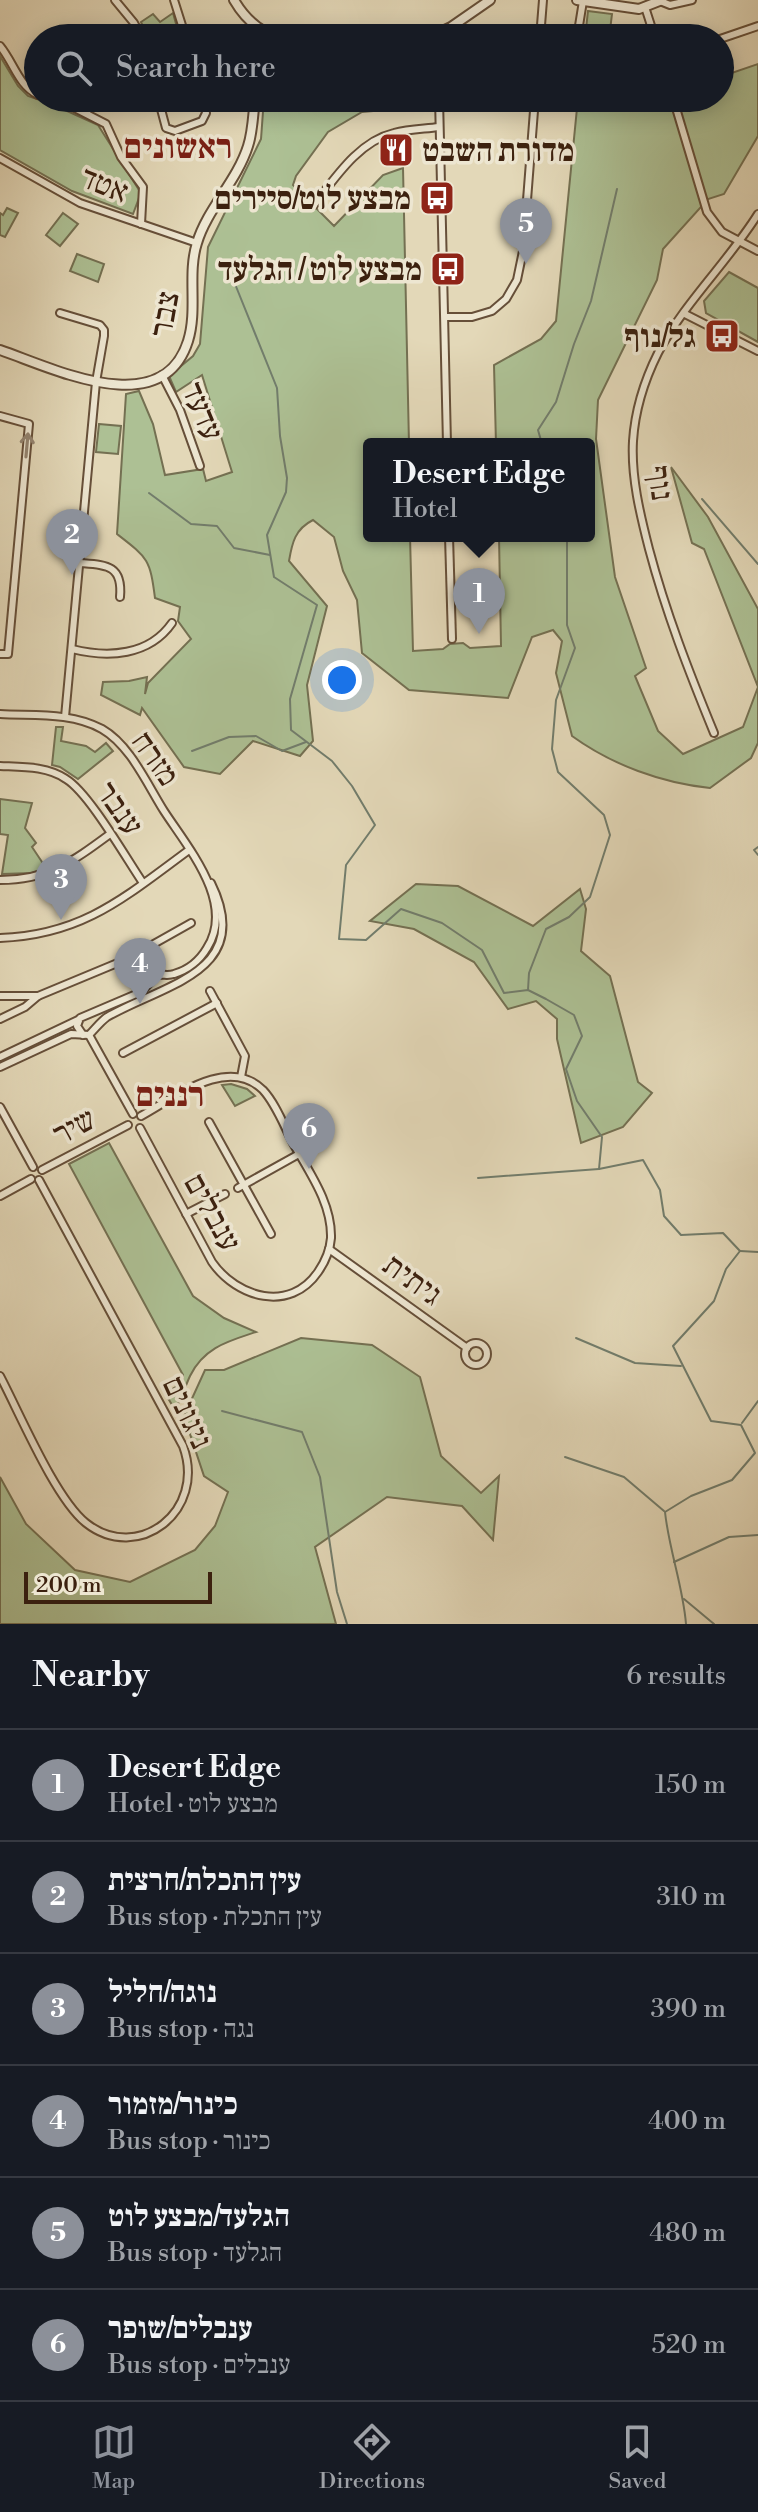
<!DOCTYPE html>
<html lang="en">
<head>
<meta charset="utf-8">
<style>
  body { margin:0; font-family:"Libre Bodoni","Frank Ruhl Libre",serif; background:#242831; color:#f1f3f6 }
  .scale { position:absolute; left:24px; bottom:20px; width:188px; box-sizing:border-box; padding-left:8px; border:4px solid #3c210f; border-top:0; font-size:22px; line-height:28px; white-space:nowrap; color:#3c210f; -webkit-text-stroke:6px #ede6d1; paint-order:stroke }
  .you { position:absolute; left:342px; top:680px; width:28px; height:28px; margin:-20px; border:6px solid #fff; border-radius:50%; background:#1a73e8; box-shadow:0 0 0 12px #1a73e833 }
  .badge { display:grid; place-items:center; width:52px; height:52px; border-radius:50%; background:#8c9099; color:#fff; font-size:26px; font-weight:700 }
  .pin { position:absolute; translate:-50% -66px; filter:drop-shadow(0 2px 4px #0008) }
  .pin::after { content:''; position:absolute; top:42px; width:28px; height:24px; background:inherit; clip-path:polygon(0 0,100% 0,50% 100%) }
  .popup { position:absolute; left:363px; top:438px; width:232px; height:104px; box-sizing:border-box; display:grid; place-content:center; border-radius:8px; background:#171b24; filter:drop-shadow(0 2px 6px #0005); font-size:26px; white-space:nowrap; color:#9ea1a6 }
  .popup b { font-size:30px; color:#f1f3f6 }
  .popup::after { content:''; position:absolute; left:50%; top:100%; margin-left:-16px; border:16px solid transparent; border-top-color:#171b24 }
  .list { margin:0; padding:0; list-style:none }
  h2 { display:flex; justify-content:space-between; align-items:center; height:104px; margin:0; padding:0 32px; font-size:34px }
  h2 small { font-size:26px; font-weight:400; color:#9ea1a6 }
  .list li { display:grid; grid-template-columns:52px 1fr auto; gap:24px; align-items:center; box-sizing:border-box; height:112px; padding:0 32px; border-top:2px solid #363941 }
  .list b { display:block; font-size:30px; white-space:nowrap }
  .list p { margin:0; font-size:26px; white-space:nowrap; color:#9ea1a6 }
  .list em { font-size:26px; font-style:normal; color:#9ea1a6 }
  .icon { flex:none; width:44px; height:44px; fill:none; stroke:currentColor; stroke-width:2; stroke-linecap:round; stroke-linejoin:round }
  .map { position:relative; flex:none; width:758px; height:1624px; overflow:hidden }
  .search { position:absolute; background:#171b24; box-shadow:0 4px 20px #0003; left:24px; right:24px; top:24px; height:88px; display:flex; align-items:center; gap:20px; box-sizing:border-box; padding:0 28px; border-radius:44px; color:#9ea1a6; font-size:30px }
  .sheet { height:776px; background:#171b24 }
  nav { display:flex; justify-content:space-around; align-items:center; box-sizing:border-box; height:112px; border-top:2px solid #363941; background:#171b24; font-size:22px; color:#9ea1a6 }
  nav a { display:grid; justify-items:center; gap:4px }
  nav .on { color:#8c9099 }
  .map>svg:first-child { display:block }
  .green { fill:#adc094; stroke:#747052; stroke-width:2 }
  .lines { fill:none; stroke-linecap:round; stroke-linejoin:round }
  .stream { stroke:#727d6c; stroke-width:2 }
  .minor-casing { stroke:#664f39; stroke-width:10 }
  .tertiary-casing { stroke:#664f39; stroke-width:12 }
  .minor { stroke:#ede6d1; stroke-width:6 }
  .tertiary { stroke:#ede6d1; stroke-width:8 }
  .oneway { stroke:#948470 }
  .labels { text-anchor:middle; stroke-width:7; stroke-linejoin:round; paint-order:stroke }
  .poi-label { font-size:32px; font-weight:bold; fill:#3c210f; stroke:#ede6d1; text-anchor:end }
  .street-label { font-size:32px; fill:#3c210f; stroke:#ede6d1 }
  .neighbourhood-label { font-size:34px; font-weight:bold; fill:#7a1f14; stroke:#ede6d1 }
</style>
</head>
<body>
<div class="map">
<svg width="758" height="1624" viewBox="0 0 758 1624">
  <rect width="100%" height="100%" fill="#e3d8b8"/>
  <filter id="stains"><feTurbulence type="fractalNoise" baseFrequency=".0025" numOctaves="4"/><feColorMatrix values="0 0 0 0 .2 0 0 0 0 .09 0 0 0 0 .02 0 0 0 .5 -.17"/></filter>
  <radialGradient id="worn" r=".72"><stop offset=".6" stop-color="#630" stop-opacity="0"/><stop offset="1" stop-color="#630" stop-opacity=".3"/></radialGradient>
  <g class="green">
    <path d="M588,11L612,14L609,38H585Z"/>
    <path d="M173,13L180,38H148L141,22L153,14L160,22Z"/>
    <path d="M0,56L18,86L28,96L54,105L98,125L139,190V198L133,214L72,191L0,150Z"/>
    <path d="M758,64V136L724,194L708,199L663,249L657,280L598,400L596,439L615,577L646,668L635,676L658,731L683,754L743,727L758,687L704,549L692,543L671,467L708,517L758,609V743L751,758L710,788C662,783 612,765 572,736L556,673L562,641L553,630L532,637L508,698L409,690L362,653L357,600L343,571L334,537L313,520C295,529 292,543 289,561L327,606L307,685L313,741L300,756L253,741L220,774L184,767L142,708L140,715L101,695L103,682L129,681L147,677L145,694L148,683L191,639L178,621L180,607L155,598C150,559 148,558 117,534L126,394L139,391L153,424L165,475L203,469L206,481L232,472L202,375L176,392L169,376L193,356L200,344L208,247L261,139L264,98H390L373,111L362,112L328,132L296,176L293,185L334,226L383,175L403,168L409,444H369V536H410L413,651L443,649L450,644L463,643L470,648L501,646L499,536H589V444H496L494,365L541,339L556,321L578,98H720V77Z"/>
    <path d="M7,208L18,213L5,237L0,235V213L3,215Z"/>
    <path d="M63,213L78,224L60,246L46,235Z"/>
    <path d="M77,254L104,264L98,282L70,271Z"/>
    <path d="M729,272L758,288V342L706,313L704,301Z"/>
    <path d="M99,424L121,426L118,454L96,452Z"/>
    <path d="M56,727H63L61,741L86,746L95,752L106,743L113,751L78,779L60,767L52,765Z"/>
    <path d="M0,799L32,803L25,828L36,843L32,847L46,868L32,873L2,874L8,835L0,834Z"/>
    <path d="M416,884L458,886L533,926L580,889L586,909L581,951L610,976L638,1082L652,1093L623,1127L581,1143L557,1039V1019L536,1001L508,1009L474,962L414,929L370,921Z"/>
    <path d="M231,1084L247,1089L255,1096L235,1106L222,1085Z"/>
    <path d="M109,1143L193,1296L224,1318L256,1332C229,1341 204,1347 190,1376C185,1387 181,1399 175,1410L165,1393L181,1384L183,1375L69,1164Z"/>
    <path d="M301,1338L372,1345L420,1377L441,1456L481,1493L499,1476L493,1540L462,1506L387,1497L315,1547L336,1624H0V1477L26,1524L75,1570L130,1582L195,1550L215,1526L228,1492L204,1476L184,1416L205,1370H224Z"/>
  </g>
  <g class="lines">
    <g class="stream">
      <path d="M233,279L277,388L280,436L287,478L286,492L267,535L274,577L317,605L290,699L291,730L332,761L352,786L375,825L346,865L339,939L366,940L401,909L442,923L482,950L504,993L528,990L546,999L574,1015L582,1036L566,1069L577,1101L602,1137L599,1169L643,1160L660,1190L664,1216L681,1235L723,1233L740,1251L726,1269L714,1301L673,1346L711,1421L741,1425L755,1453L732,1480L691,1496L665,1512C669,1550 683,1586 686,1624"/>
      <path d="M542,444L538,430L556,402L574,344L591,301L617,189"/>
      <path d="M149,493L191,524L217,526L234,548L270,555"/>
      <path d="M702,499L758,564"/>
      <path d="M192,751L229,737L256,736L282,751L306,742"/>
      <path d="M758,847L754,850L758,855"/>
      <path d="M528,990L529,973L546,929L569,917L590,897L610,835L604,815L558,772L552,749L556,700L575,648L567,625V536"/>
      <path d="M478,1178L599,1169"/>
      <path d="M740,1251L758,1252"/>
      <path d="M576,1338L635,1363L681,1366"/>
      <path d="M222,1411L302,1432L320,1477L337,1592L347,1624"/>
      <path d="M742,1423L758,1401"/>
      <path d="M565,1457L624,1477L664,1511"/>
      <path d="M674,1562L729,1537L758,1535"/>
      <path d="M684,1599L714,1624"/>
    </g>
    <defs>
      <g id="minor">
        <path d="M115,0L134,23L142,38"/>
        <path d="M174,0L186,38"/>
        <path d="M660,1L670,5L692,0"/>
        <path d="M645,7L655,38"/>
        <path d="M540,38L543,0"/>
        <path d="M577,38L583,1"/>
        <path d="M720,39L758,26"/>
        <path d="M0,46C14,63 18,85 38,95"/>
        <path d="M50,98L65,103L106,124L121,157L143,187L141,224"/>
        <path d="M158,98L166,128L175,131L202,121L206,113L203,98"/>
        <path d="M439,98L447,444"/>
        <path d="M673,98L707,212L722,232L758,251"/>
        <path d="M86,113L97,98"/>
        <path d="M0,158L80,203L197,243"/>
        <path d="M314,205C335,178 359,141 394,133C409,129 424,129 439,127"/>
        <path d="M60,313L100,325L104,330V336L96,382L65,717"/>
        <path d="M685,314L758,351"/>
        <path d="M445,317H472L492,311L506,299L517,280L523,251L535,98"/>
        <path d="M162,375L180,410L200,466"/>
        <path d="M0,416L29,424L8,654H0"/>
        <path d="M449,536L452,639"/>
        <path d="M79,563C105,565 123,564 120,597"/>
        <path d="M72,649C108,658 149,656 172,623"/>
        <path d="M0,714C34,716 71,712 102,729C130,745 147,784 164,811C188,848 236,903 207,948C200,960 188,970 174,974C168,976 163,974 157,975L141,992L80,1018L77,1026L83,1035"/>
        <path d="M714,733C689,672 666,613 649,549C640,514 631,477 633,441C635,410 644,381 658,353C684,303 728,262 758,214"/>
        <path d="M0,766C22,767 47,766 66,779C89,793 126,858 143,883"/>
        <path d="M0,880C48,880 72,862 110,834"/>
        <path d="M0,938C83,935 125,897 189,850"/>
        <path d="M144,950L157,975"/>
        <path d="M210,991L245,1056L241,1077"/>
        <path d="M0,996H38"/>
        <path d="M0,1019L25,1007L38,996L127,959L191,923"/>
        <path d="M89,1035L133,1114"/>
        <path d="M123,1053L217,1003"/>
        <path d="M0,1057L78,1020"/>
        <path d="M0,1067L71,1034L89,1035C95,1029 100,1022 107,1017C164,984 255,972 211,883"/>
        <path d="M0,1107L33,1167"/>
        <path d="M209,1122L271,1234"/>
        <path d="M140,1128L212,1262C237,1298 290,1313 318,1272C325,1262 330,1250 331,1238C332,1203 309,1172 293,1143C284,1126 276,1104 263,1090C228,1055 174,1098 141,1116"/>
        <path d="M42,1170L128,1125"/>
        <path d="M238,1188L299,1154"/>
        <path d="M0,1196L31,1179"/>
        <path d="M186,1214L225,1194"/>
        <path d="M329,1249L467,1348"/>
        <circle cx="476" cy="1354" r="11"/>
        <path d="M0,1376C20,1414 55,1498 86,1523C138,1564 207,1511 183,1446L39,1180"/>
      </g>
      <g id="tertiary">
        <path d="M234,0C245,19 259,32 280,38"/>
        <path d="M577,0L639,9L662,0"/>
        <path d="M372,38L434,35L451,27L490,0"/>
        <path d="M0,350C53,368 162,423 188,341C198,309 187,274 197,243C207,209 237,181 248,146C253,131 253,114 255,98"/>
      </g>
    </defs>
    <use href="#minor" class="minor-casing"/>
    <use href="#tertiary" class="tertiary-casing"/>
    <use href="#minor" class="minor"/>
    <use href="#tertiary" class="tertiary"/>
  </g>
  <defs><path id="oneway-shaft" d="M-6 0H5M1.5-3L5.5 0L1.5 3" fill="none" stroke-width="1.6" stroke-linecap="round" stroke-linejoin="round" transform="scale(2)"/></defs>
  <use class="oneway" href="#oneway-shaft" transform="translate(27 445) rotate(-85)"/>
  <defs>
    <symbol id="restaurant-square" viewBox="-11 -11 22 22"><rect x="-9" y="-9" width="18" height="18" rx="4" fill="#8f2418" stroke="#ede6d1"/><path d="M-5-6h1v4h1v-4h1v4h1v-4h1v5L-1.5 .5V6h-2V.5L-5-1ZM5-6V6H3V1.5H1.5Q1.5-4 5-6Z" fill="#fff"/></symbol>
    <symbol id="bus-square" viewBox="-11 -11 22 22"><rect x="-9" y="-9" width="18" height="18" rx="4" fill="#8f2418" stroke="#ede6d1"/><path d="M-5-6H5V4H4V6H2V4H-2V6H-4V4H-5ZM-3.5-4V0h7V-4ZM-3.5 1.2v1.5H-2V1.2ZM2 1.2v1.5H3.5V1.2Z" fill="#fff"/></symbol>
  </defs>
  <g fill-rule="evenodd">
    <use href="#restaurant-square" x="376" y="130" width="40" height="40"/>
    <use href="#bus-square" x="417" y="178" width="40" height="40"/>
    <use href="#bus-square" x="428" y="249" width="40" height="40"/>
    <use href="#bus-square" x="702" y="316" width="40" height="40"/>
  </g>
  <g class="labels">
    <g class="poi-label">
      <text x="422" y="161" text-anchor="start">מדורת השבט</text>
      <text x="411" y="209">מבצע לוט/סיירים</text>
      <text x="422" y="280">מבצע לוט / הגלעד</text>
      <text x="696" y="347">גל/נוף</text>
    </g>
    <g class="street-label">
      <text transform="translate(105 184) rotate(22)" y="11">אטד</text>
      <text transform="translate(164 314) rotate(-80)" y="11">צבר</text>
      <text transform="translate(203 411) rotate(67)" y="11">עדעד</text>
      <text transform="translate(661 483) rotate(83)" y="11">נוף</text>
      <text transform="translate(156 758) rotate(55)" y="11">מזרח</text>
      <text transform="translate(120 808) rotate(55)" y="11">ענבר</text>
      <text transform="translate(74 1126) rotate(-28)" y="11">שיר</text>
      <text transform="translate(213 1212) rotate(61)" y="11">ענבלים</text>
      <text transform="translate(413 1279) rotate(36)" y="11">גיתית</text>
      <text transform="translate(188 1412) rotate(65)" y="11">ניגונים</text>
    </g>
    <g class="neighbourhood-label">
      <text x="178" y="158">ראשונים</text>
      <text x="170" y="1106">רננים</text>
    </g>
  </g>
  <rect width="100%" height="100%" filter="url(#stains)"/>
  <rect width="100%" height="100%" fill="url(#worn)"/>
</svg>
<div class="scale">200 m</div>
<div class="you"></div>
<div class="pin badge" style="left:479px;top:634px">1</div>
<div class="popup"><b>Desert Edge</b>Hotel</div>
<div class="pin badge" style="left:72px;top:575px">2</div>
<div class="pin badge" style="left:61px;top:920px">3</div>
<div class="pin badge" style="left:140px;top:1004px">4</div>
<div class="pin badge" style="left:526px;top:264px">5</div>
<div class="pin badge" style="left:309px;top:1169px">6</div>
<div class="search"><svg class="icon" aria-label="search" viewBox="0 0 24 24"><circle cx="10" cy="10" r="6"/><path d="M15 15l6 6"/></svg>Search here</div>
</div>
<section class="sheet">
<h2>Nearby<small>6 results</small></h2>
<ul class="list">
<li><span class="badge">1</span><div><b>Desert Edge</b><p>Hotel · מבצע לוט</p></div><em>150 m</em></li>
<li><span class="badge">2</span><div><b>עין התכלת/חרצית</b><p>Bus stop · עין התכלת</p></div><em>310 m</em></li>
<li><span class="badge">3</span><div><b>נוגה/חליל</b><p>Bus stop · נגה</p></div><em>390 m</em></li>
<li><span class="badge">4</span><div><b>כינור/מזמור</b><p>Bus stop · כינור</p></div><em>400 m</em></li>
<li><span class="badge">5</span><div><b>הגלעד/מבצע לוט</b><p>Bus stop · הגלעד</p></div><em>480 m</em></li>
<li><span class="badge">6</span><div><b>ענבלים/שופר</b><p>Bus stop · ענבלים</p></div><em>520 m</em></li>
</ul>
</section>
<nav>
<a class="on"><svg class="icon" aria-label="map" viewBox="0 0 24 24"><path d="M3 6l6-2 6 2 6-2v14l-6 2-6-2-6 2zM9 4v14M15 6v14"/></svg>Map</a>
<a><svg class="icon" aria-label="directions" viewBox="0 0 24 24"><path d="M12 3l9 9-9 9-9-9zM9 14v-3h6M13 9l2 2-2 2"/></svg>Directions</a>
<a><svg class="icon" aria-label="saved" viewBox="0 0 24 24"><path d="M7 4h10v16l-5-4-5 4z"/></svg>Saved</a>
</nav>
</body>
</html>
